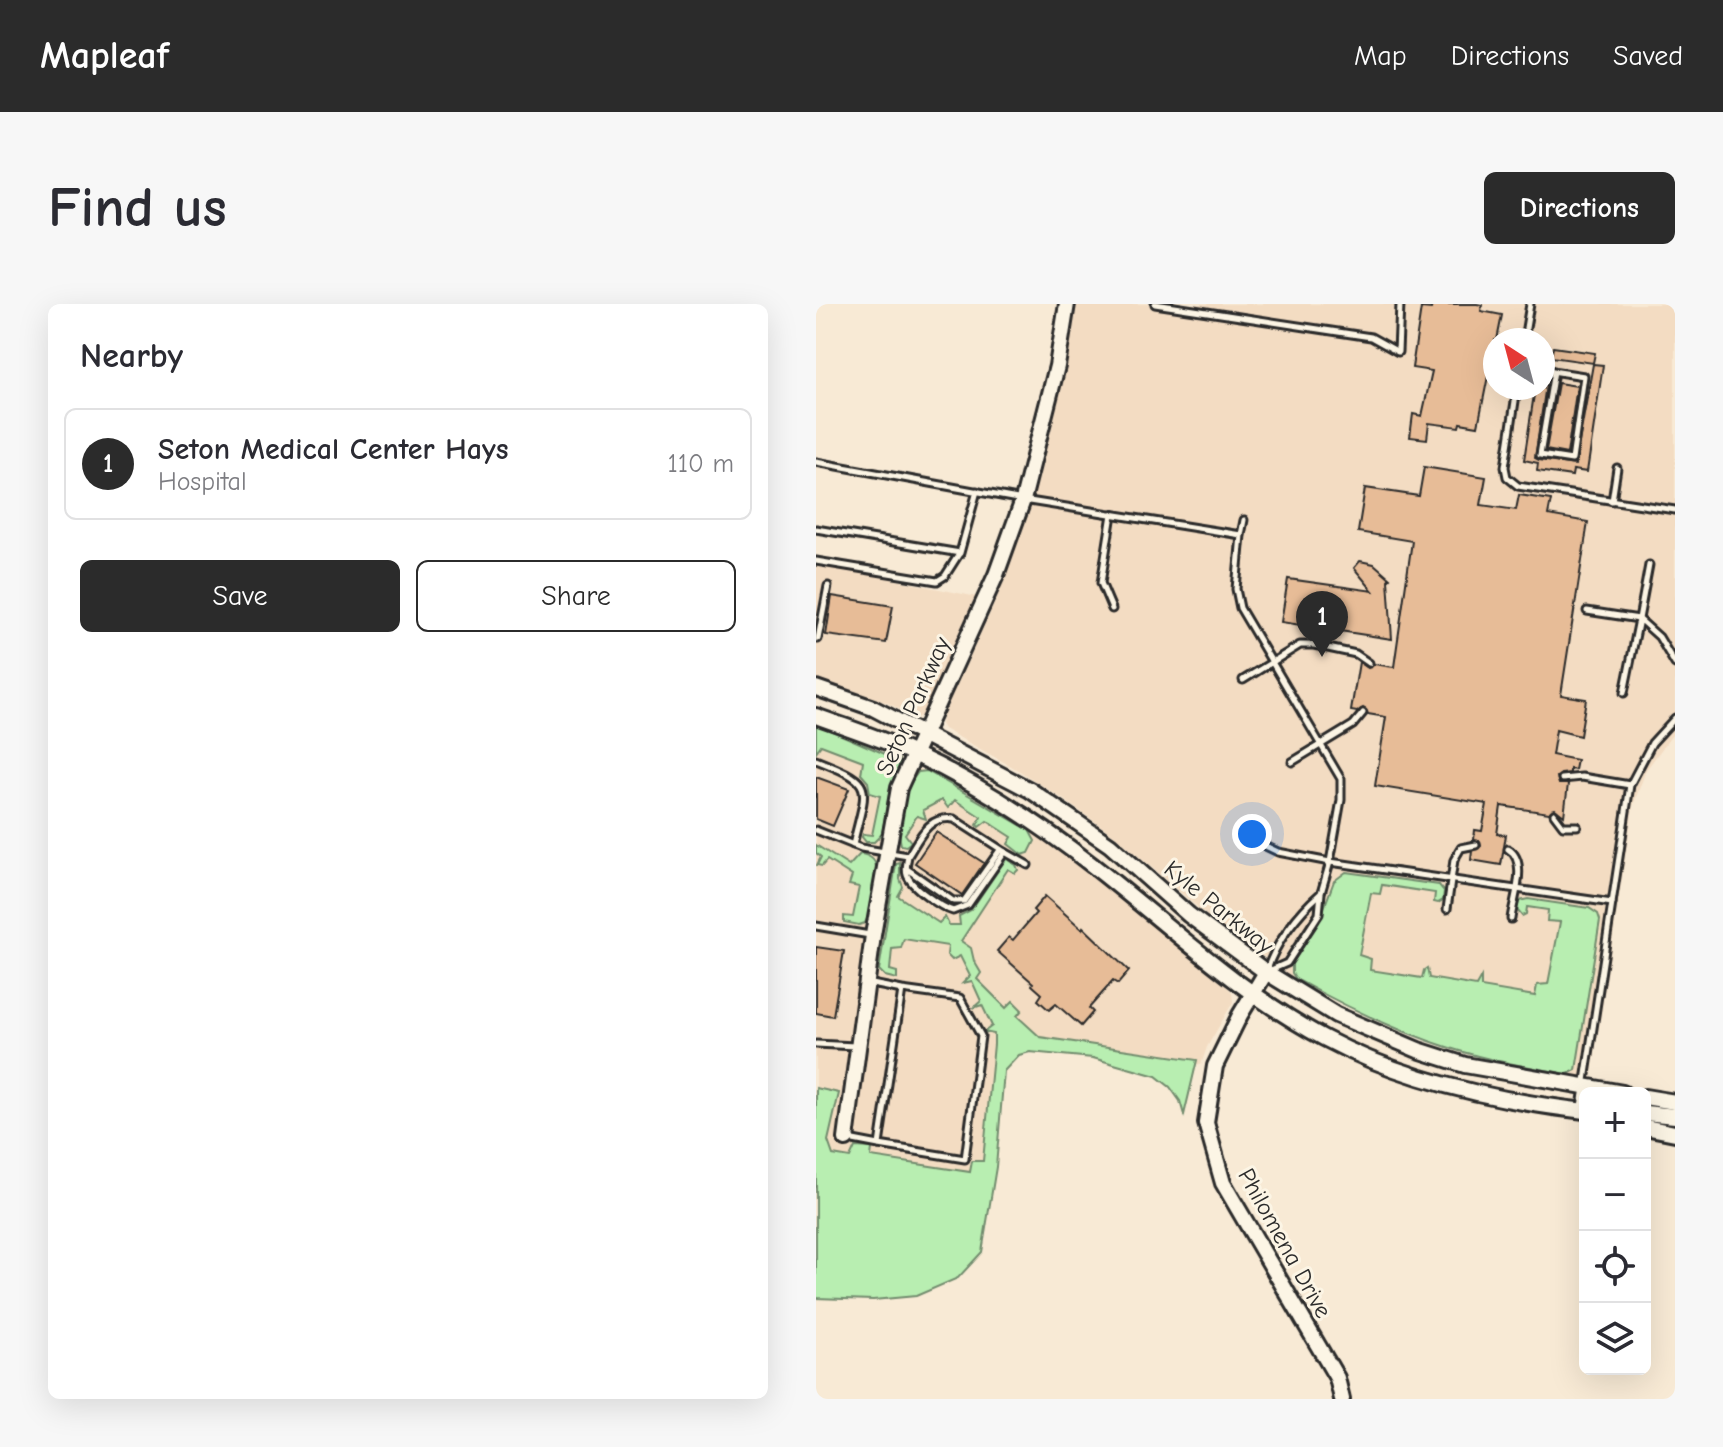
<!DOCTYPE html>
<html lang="en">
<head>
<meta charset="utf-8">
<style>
  body { margin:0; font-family:"Comic Neue",sans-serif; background:#f7f7f7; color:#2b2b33 }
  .controls { position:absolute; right:24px; bottom:24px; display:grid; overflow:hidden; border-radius:12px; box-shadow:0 8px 32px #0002 }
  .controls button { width:72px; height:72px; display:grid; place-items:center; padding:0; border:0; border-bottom:2px solid #e1e1e2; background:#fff; color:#2b2b33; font:40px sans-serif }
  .compass { position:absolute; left:667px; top:24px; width:72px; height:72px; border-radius:50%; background:#fff; box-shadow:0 8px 32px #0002; rotate:324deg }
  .you { position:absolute; left:436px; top:530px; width:28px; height:28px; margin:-20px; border:6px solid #fff; border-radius:50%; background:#1a73e8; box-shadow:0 0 0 12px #1a73e833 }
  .badge { display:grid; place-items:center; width:52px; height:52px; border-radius:50%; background:#2b2b2b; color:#fff; font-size:26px; font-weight:700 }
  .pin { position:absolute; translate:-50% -66px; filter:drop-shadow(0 2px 4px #0008) }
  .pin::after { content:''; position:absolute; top:42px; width:28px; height:24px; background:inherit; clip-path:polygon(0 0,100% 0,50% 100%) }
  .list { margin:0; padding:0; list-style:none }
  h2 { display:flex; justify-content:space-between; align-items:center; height:104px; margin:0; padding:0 32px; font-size:34px }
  h2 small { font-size:26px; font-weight:400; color:#7c7c81 }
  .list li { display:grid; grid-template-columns:52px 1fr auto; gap:24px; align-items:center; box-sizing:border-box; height:112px; margin:0 16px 16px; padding:0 16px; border:2px solid #e1e1e2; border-radius:12px }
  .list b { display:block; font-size:30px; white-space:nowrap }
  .list p { margin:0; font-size:26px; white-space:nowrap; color:#7c7c81 }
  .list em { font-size:26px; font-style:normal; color:#7c7c81 }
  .actions { display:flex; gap:16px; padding:24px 32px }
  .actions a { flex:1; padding:18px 0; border:2px solid #2b2b2b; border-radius:12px; text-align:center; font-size:28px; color:#2b2b2b }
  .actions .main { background:#2b2b2b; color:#fff }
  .icon { flex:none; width:44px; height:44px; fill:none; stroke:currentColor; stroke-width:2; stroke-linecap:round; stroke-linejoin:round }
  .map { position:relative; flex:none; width:859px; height:1095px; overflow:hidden; border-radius:12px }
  header { display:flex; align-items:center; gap:48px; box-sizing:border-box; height:112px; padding:0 40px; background:#2b2b2b; color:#fff }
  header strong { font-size:38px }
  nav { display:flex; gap:44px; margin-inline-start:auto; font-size:28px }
  .intro { display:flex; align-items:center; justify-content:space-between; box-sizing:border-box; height:192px; padding:0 48px }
  h1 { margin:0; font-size:56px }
  .button { padding:20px 36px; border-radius:12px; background:#2b2b2b; color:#fff; font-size:28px; font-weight:700 }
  main { display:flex; gap:48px; padding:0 48px }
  aside { flex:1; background:#fff; border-radius:12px; box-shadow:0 8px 32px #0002 }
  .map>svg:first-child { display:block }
  .built { fill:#f3dcc2; fill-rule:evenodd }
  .green { fill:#b8eeb1; stroke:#728c6e; stroke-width:2 }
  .building { fill:#e7bc97; stroke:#2b2b2b; stroke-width:2 }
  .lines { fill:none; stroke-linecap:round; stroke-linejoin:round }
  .lane-casing { stroke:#2b2b2b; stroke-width:11 }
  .secondary-casing { stroke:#2b2b2b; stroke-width:20 }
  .lane { stroke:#fcf5e5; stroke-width:5 }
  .secondary { stroke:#fcf5e5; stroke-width:14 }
  .labels { text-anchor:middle; stroke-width:6; stroke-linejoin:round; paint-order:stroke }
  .street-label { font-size:24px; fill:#2b2b2b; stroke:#fcf5e5 }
</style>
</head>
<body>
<header>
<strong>Mapleaf</strong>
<nav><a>Map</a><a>Directions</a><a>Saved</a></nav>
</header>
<div class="intro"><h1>Find us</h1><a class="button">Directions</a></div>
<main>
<aside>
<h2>Nearby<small></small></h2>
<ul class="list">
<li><span class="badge">1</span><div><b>Seton Medical Center Hays</b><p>Hospital</p></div><em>110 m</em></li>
</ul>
<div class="actions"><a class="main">Save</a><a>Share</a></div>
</aside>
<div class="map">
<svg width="859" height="1095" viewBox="0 0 859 1095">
  <rect width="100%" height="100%" fill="#f8ead5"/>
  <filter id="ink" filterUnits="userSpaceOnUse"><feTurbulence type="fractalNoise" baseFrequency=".0125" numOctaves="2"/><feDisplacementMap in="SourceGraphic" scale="16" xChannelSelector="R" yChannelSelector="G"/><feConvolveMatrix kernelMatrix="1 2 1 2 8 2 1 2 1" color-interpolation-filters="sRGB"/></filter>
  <g filter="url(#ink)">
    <g class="built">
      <path d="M261,0H859V427L830,466L817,502L775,775L681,757L638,745L556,713L508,690L478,674L401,620L298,531L244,493L202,466L128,425L125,420L127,410L180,296L222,177L246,81ZM679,36H727V84H679Z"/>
      <path d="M0,259L161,293L112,405L106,411L100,414L72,399L0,375Z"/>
      <path d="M0,420L81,454L133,480L211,524L287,580L411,683L416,688L417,698L391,743L385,761L188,732L168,860L162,870L7,857L22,789L0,784Z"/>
    </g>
    <g class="green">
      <path d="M0,420L83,456V463L74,485L66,530L58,538H50L46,533L47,530L56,531L64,492L54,489L52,478L45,470L47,457L5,441L0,448Z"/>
      <path d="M111,467L213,526L219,537L213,549L206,551L192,540L196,533L171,517L163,523L161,521L165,513L139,496L132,504L126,496L107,506L110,515L101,512L89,530L95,538L90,542L85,541C80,521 88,484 102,468Z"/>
      <path d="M0,541L33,562L44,550C52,551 60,555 60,564L53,611L49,619L43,621L28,618V612L37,613L43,583L33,581L36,572L11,556L6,562L1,561L5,553L0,549Z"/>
      <path d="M190,555L200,561L202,566L199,569L192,565L145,637L155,644L158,657L165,669L161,675L190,704L197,697L206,706L201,712L224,733L381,756L368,811L364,797L354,783L340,772L277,754L214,748L203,751L188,767L180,863L166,948L142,974L100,992L57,996L0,994V784L23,789L12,837L17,851L34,854L39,843L56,844L55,853L154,868L156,857H167L178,740V730L168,728L176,722L166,701L157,704L165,697L156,677L147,679L154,672L144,652L136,656L131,651L132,642L88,635L85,644L76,645L74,666L81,668V675L69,672L63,666L80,560L84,559V575L87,583L82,592L123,619L129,613L133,621H144L143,612L155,606Z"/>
      <path d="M530,568L623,581L628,587L627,596L622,599L618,598L619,589L566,581L564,590L555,589L543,651L555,655L554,666L606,674L608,666L611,664L613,674L660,682L665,673V683L719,692L721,681L732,680L744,618L731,617L732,606L711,603L710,610L706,612L701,606L703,597L712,595L773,604L782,610L784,616L760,766L752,770C713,763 675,757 637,745C583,728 530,703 480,675L476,669V660L502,620L518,577Z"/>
    </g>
    <g class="building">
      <path d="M616,0H661L666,1L665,7L686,11L681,36H679L675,73L672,72L662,122L644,119L643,123L613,119L611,135L594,133L597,110L606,112L616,67L596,64L605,4L615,5Z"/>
      <path d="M737,43L779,49L777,59L735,53Z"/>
      <path d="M777,60L787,61L771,168L757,166L756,172L721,167L722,159L708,156L719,84H727V80L730,81L719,154L723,156L759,161Z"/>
      <path d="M742,79L761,82L751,150L730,146Z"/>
      <path d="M608,163L670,173L665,201L700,206L703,191L735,196L732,211L772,218L745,391L770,395L764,432L740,426L736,451L761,456L759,466L754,465V469L745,470L741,473L743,480H752L748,512L739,505L733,509L685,502L681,530L690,531L685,561L655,556L656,547L665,542L664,537L658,536L659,526L666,527L671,500L559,482L570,413L552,410L547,404L541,408L535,407L543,358L552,364L558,360L578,363L596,237L542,228L549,184L603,192Z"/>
      <path d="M544,257L558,260L574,274L572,276L576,335L465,318L472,275L557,287L538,264Z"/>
      <path d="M16,292L77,302L70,339L10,331Z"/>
      <path d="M0,473L33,485L17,522L0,515Z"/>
      <path d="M120,528L168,559L146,591L99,559Z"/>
      <path d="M229,592L266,625L267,623L313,667L302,680L297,677L273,704L277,708L265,722L240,700L233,706L222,696L226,690L216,681L217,679L181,647L193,633L197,636L220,609L217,606Z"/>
      <path d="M0,643L28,647L17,712L0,709Z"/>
    </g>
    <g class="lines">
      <defs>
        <g id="lane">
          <path d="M339,0L555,33L582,48L584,0"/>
          <path d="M708,36L714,0"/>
          <path d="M727,60L736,67L727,70"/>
          <path d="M736,67L768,72L756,156L724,151L738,67"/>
          <path d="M701,84L689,163L691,173L702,182L859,206"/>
          <path d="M0,158L207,196L425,231L420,285L424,304L525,475V496L514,558L505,589L503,610L471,659L455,666"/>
          <path d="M796,197L801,164"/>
          <path d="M296,210L285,279L296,305"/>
          <path d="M0,225L144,249L161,187"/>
          <path d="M425,231L428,216"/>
          <path d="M0,257L121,277L129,272L143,250"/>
          <path d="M833,261L823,315L843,333L859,360"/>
          <path d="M771,307L823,315L808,389"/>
          <path d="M2,335L12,282"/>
          <path d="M427,376L484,341H498L540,350L553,359"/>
          <path d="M0,456C61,480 51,480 37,541"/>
          <path d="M476,458L537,421L547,409"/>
          <path d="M746,475L766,473L814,481"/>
          <path d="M738,510L747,522H761"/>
          <path d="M428,523L441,538L462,548L514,558L796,599"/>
          <path d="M0,526L45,544L92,552C91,558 89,565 91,571C95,583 126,604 137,607L152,601L189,548L138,515C112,511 104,533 92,552"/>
          <path d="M692,545C713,557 697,596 695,615"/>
          <path d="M189,548L212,561"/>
          <path d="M91,565L137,597H148L184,546"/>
          <path d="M631,605L638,556L645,544L660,541"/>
          <path d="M0,622L54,631"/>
          <path d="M451,666C460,638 482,609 504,590"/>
          <path d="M51,679L86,686L63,841L149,855L165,732L144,694L86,686"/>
          <path d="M0,740L39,742"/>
          <path d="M765,803L814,481L836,439L859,414"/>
          <path d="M32,835L63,841"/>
        </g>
        <g id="secondary">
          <path d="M0,384L57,404L214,486L294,541L373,611L450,668L520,711L602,746L649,761L807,789"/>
          <path d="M0,412C32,424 65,434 96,449C159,478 221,518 276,561C352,620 422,688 508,734C587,776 681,797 769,807"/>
          <path d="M450,668L424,711L399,762L390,819L407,879L521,1074L526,1095"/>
          <path d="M829,793L859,798"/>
          <path d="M829,809L859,812"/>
          <path d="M829,823L859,829"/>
          <path d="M30,835L57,631L83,484L180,271L207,196L241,62L251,0"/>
        </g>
      </defs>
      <use href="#lane" class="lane-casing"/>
      <use href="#secondary" class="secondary-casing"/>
      <use href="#lane" class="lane"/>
      <use href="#secondary" class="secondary"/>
    </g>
  </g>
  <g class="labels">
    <g class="street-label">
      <text transform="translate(97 402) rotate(-66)" y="8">Seton Parkway</text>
      <text transform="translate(403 603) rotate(39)" y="8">Kyle Parkway</text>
      <text transform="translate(469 939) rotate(61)" y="8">Philomena Drive</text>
    </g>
  </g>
</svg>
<div class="controls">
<button>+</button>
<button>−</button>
<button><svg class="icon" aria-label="locate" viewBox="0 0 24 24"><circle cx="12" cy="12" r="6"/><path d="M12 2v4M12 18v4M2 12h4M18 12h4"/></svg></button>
<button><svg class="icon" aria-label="layers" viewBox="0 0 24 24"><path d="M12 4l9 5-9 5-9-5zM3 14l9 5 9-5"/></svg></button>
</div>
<svg class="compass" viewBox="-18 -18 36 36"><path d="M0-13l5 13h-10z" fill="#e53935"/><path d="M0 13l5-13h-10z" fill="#7c7c81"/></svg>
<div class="you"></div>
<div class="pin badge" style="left:506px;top:353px">1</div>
</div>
</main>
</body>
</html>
